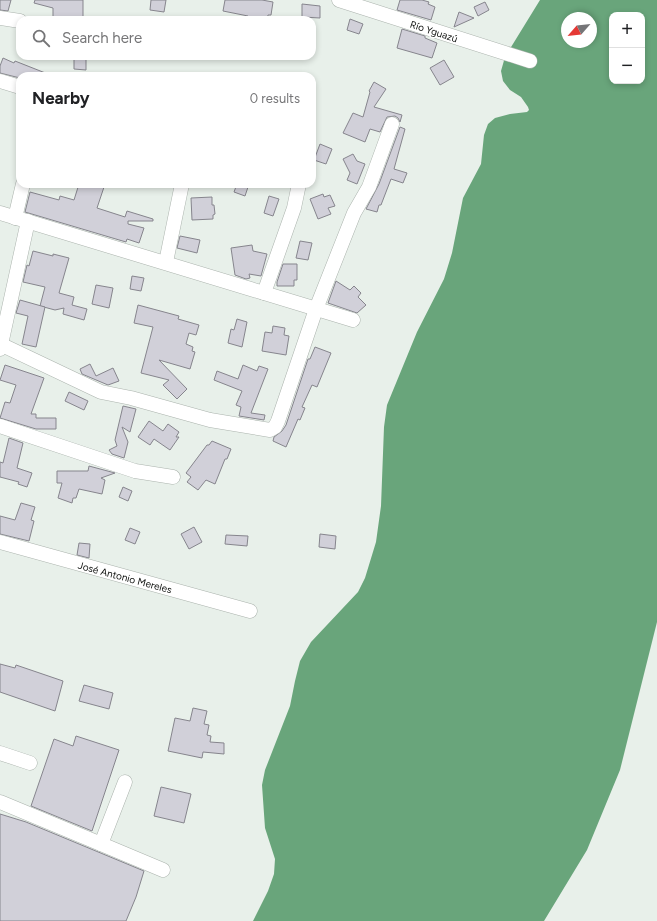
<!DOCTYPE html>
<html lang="en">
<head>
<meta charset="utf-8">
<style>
  body { margin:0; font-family:Figtree,sans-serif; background:#f2f2f2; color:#202124 }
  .controls { position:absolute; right:12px; top:12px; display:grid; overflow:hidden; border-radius:8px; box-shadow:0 2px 6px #0003 }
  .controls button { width:36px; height:36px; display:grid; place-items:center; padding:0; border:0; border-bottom:1px solid #e0e0e0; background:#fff; color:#202124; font:20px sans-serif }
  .compass { position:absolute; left:561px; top:12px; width:36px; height:36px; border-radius:50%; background:#fff; box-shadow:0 2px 6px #0003; rotate:242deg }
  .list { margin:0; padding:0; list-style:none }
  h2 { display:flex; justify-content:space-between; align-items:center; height:52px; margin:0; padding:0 16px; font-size:17px }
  h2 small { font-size:13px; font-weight:400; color:#757577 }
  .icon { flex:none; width:22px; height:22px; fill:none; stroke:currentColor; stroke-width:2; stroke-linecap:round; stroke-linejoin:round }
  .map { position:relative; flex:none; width:657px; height:921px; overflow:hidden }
  .search { position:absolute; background:#fff; box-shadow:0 2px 6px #0003; left:16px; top:16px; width:300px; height:44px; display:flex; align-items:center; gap:10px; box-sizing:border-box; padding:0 14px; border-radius:12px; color:#757577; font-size:15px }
  .panel { position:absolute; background:#fff; box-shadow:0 2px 6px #0003; left:16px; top:72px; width:300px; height:116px; border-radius:12px }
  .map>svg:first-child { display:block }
  .water { fill:#69a57b; fill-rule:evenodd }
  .building { fill:#d1d0d9; stroke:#86858d }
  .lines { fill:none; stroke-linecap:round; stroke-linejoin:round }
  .minor-casing { stroke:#abb3ad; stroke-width:15 }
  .minor { stroke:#fff; stroke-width:14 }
  .labels { text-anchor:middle; stroke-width:3; stroke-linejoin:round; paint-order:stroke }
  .street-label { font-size:10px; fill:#0d0f0d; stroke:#fff }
</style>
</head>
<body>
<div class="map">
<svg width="657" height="921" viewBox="0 0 657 921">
  <rect width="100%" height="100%" fill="#e8f0ea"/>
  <path class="water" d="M540,0H657V622L620,770L587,850L544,921H253L268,891L274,874L275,859L265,828L262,785L265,770L290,706L295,681L300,661L311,642L358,592L365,578L376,542L381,506L384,427L387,405L417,332L444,279L452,253L463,198L481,164L484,135L488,124L495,118L510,114L527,112L529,110L528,107L521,97L510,90L503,81L501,71L505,57ZM612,15H642V81H612ZM567,18H591V42H567Z"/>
  <g class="building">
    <path d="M0,0H11L8,11L0,10Z"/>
    <path d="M35,0H83V20H53V8L34,3Z"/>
    <path d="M151,0H166L164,12L150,10Z"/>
    <path d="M225,0H262L273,2L271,15H268L267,20H246L248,16L223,11Z"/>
    <path d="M400,0H422L429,2L428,4L435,7L431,20L397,10Z"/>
    <path d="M485,2L489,10L478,16L474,7Z"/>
    <path d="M302,4L320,6V18L302,17Z"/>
    <path d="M459,12L474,18L454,27Z"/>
    <path d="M350,19L363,24L359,34L347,30Z"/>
    <path d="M402,29L425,36V38L437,43L432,58L397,48Z"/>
    <path d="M74,56H86V70L74,69Z"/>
    <path d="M3,58L14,63L15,61L53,76H20V78L0,73V66Z"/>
    <path d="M444,60L454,77L440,85L430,68Z"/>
    <path d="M374,82L386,89L374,107L402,115L400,122L398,118L395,116L387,117L380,132L370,129L365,142L343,133L353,113L363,117L370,92L369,91Z"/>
    <path d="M400,127L405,129L394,169L407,173L403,183L391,179L381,205H379L377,212L366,209L379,184Z"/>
    <path d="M320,144L332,149L326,164L314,160Z"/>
    <path d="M353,154L357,161L365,164L357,184L347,180L350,173L343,159Z"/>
    <path d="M79,184H105L97,208L125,217L127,211L153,219V221H128V224L144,228L139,243L127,239L126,242L25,212L30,192L59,200L60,196L74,200Z"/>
    <path d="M237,184H249L245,196L234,192Z"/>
    <path d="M323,194L324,197L330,195L335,206L328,208L331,214L318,219L310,199Z"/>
    <path d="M269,196L279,199L273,216L264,213Z"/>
    <path d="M212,197V205H214L215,214L213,215V219L192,220L191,198Z"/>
    <path d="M180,236L200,240L197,253L177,248Z"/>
    <path d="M300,241L312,243L308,260L296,258Z"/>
    <path d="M252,245L253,251L267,254L261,276L249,274L250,278L246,279L235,275L231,248Z"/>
    <path d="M33,251L53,256V254L69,258L59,293L74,297L72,305L87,309L84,320L63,314L64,308L55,310L40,306L45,287L23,282L27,265L29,266Z"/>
    <path d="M283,264H297V280H294V286H277V282Z"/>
    <path d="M132,276L144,278L141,291L130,289Z"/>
    <path d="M336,281L350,290L354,286L361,293L358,297L366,305L357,313L328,303Z"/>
    <path d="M96,285L113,288L109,308L92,304Z"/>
    <path d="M20,300L45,307L36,347L22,344L28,316L16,313Z"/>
    <path d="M138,305L179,316L178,319L199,325L196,335L189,333L186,344L193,347L192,351L195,352L190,369L159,360L187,389L177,399L163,385L169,380L141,373L153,327L134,323Z"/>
    <path d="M237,319L247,322L242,347L228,343L231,329L234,330Z"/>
    <path d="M273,326L285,328L284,335L289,336L286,355L262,351L265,332L272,333Z"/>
    <path d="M315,347L331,353L317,387L312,385L302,407L305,408L300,420L298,419L286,447L273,441L274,437L282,431L286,425L308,359H310Z"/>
    <path d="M90,364L96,376L113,368L119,381L108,385L82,374L80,369Z"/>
    <path d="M5,365L44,378L31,414H36V418H56V429H36L0,418L5,402L10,403L16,385L0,380Z"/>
    <path d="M243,365L257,371L259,366L268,369L251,413L265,415L264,420L239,416L241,407L236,405L242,391L214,380L217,371L238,379Z"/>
    <path d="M69,392L88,401L84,410L65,401Z"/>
    <path d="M123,406L136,409L130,432L122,427L128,442L124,458L112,454L109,450L117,446L115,440Z"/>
    <path d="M149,421L163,431L168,424L179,432L176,437H179L170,450L154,439L150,445L138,437Z"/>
    <path d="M9,438L23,443L17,468L32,473L27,487L18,484L19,482L0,477V462L3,463Z"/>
    <path d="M212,441L231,449L227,459H225L215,484L206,480L198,490L187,482L191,477L186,473L207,445H209Z"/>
    <path d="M89,466L115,473L101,478L105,480L102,494L79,489L76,498H73L72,503L58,498L62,483H57V471H88Z"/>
    <path d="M123,487L132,491L128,501L119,497Z"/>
    <path d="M21,503L35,507L31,520L34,521L29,541L0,534V516L15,520Z"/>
    <path d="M194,527L202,542L189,549L181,534Z"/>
    <path d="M130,528L140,532L135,544L125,540Z"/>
    <path d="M320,534L336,536L335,549L319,547Z"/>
    <path d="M226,535L248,536L247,546L225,544Z"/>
    <path d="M79,543L90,544L89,558L77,555Z"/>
    <path d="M0,664L15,668L16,665L63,681L55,711L0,692Z"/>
    <path d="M84,685L113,693L109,709L79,701Z"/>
    <path d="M193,708L207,711L204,724L209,725L207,735L211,736L210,742L224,743V754L203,752L202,758L168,751L175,718L190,721Z"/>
    <path d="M76,736L119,750L92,831L31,806L54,739L73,746Z"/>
    <path d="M161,787L191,794L184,823L154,816Z"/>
    <path d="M0,814L26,822L144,871L136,897L126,921H0Z"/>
  </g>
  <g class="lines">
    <defs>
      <g id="minor">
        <path d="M339,0L530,61"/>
        <path d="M0,18L20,21"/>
        <path d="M0,81L20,87"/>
        <path d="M0,213L353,320"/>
        <path d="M15,218L23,184"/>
        <path d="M166,262L182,184"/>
        <path d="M264,293L294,208L299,184"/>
        <path d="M0,344L101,392L131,398L210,420L270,430L275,427L278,421L316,309L354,213L369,187L392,124"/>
        <path d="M0,349L28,221"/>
        <path d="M0,426L135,471L173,477"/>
        <path d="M0,542L250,611"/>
        <path d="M0,753L30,763"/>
        <path d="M125,782L101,844L163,870"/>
        <path d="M0,802L101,844"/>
      </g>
    </defs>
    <use href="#minor" class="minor-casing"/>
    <use href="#minor" class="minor"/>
  </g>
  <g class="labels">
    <g class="street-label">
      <text transform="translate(434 31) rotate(18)" y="4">Río Yguazú</text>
      <text transform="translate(125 577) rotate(15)" y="4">José Antonio Mereles</text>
    </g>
  </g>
</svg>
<div class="controls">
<button>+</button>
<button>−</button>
</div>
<svg class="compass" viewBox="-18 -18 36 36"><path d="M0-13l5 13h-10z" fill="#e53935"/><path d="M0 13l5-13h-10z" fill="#757577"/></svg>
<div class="search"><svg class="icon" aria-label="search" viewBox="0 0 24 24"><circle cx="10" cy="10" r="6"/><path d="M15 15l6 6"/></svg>Search here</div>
<section class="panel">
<h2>Nearby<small>0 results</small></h2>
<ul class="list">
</ul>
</section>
</div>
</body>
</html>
